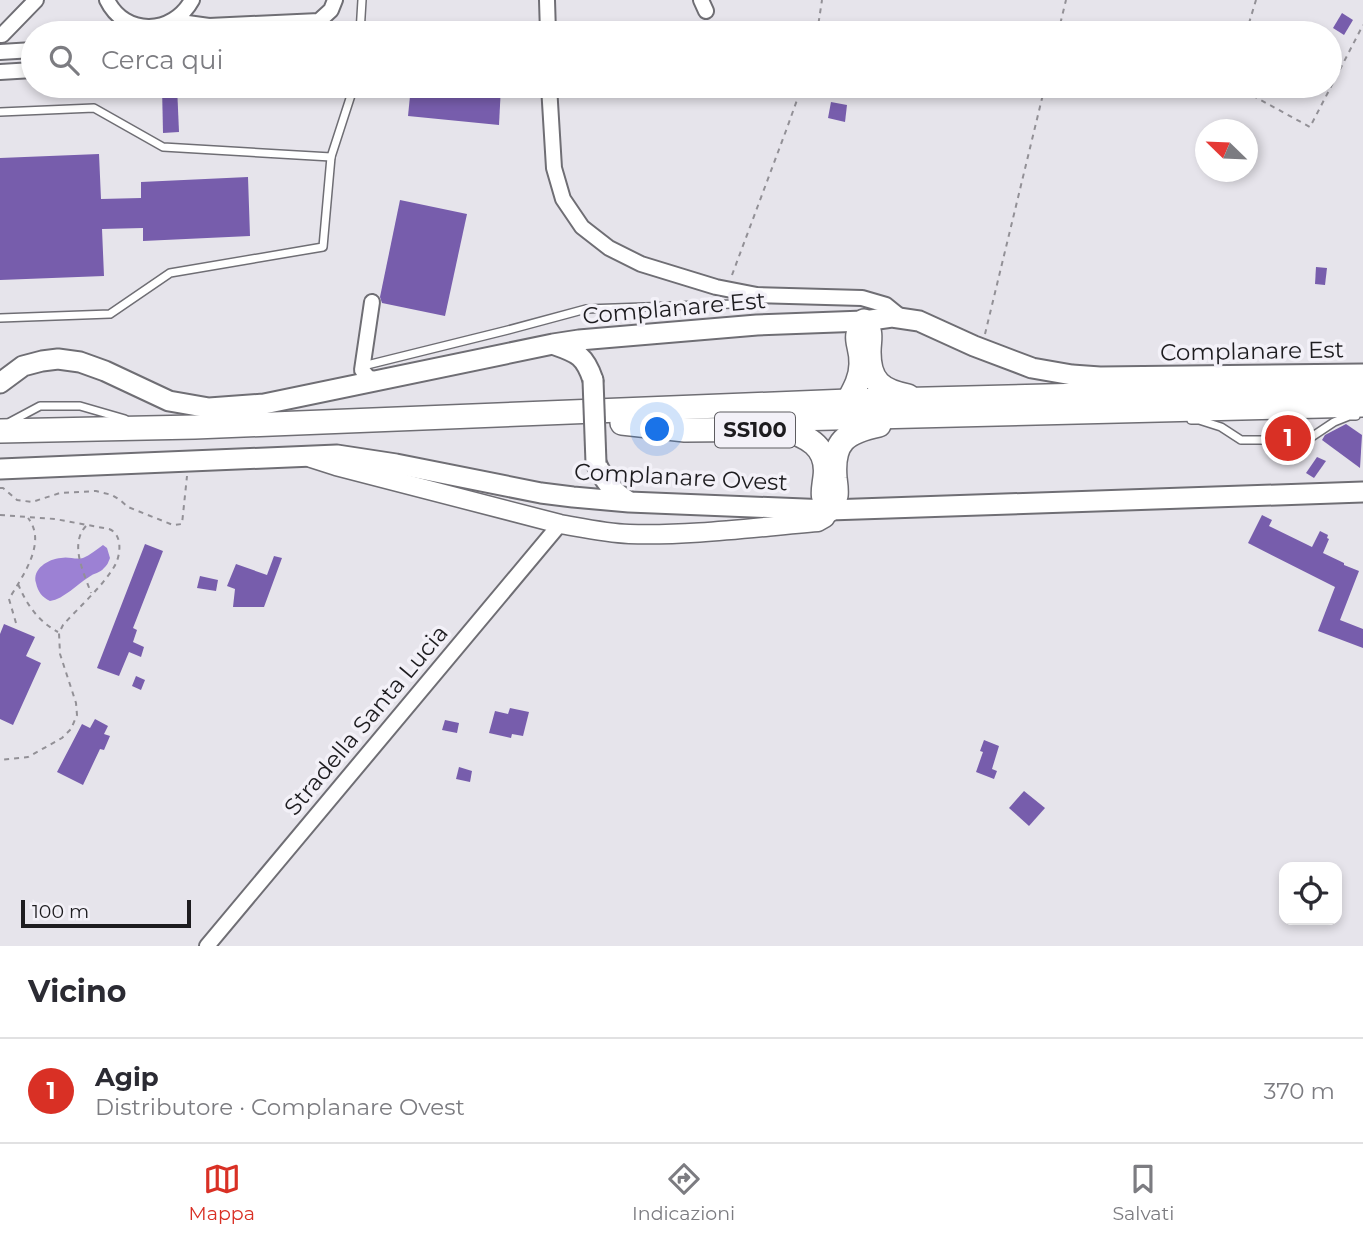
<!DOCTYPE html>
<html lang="it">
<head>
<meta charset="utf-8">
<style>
  body { margin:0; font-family:Montserrat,sans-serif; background:#f2f2f3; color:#2b2b33 }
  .controls { position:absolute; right:21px; bottom:21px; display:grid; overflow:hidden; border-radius:14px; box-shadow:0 4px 10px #0003 }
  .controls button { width:63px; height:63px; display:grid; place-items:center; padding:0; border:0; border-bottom:2px solid #e1e1e2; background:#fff; color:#2b2b33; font:35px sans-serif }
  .compass { position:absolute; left:1195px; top:119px; width:63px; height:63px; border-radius:50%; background:#fff; box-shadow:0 4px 10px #0003; rotate:293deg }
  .scale { position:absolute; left:21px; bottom:18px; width:170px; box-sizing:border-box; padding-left:7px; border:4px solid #1d1c1f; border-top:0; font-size:19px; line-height:24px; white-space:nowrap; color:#1d1c1f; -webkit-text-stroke:5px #f3f1f8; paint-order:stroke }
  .you { position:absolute; left:658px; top:430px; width:24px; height:24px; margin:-18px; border:5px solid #fff; border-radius:50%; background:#1a73e8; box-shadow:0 0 0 10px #1a73e833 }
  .badge { display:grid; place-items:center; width:46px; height:46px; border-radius:50%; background:#d93025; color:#fff; font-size:23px; font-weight:700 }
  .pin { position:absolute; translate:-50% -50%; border:4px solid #fff; box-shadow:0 2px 7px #0006 }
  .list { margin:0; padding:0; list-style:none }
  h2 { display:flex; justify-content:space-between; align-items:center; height:91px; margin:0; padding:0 28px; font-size:30px }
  h2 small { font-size:23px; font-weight:400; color:#7c7c81 }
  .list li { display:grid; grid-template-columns:46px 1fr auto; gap:21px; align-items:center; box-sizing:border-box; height:105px; padding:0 28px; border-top:2px solid #e1e1e2 }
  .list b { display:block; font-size:26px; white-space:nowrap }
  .list p { margin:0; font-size:23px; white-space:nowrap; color:#7c7c81 }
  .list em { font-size:23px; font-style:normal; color:#7c7c81 }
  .icon { flex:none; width:38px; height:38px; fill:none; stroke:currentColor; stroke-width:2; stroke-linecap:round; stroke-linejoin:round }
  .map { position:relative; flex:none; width:1363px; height:946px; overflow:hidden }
  .search { position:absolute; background:#fff; box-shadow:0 4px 10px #0003; left:21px; right:21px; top:21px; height:77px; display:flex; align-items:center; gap:18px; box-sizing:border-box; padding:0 24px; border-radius:38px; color:#7c7c81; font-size:26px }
  .sheet { height:196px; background:#fff }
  nav { display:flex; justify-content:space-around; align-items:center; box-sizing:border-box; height:98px; border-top:2px solid #e1e1e2; background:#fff; font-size:19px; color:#7c7c81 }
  nav a { display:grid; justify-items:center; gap:4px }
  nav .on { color:#d93025 }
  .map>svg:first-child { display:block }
  .water { fill:#9c81d4 }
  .building { fill:#775dac }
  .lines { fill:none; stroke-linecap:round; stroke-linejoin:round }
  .service-casing { stroke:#6f6e74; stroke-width:10 }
  .minor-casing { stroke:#6f6e74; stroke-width:18 }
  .tertiary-casing { stroke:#6f6e74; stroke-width:21 }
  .secondary-casing { stroke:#6f6e74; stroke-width:23 }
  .trunk-casing { stroke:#6f6e74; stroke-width:26 }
  .path { stroke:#929096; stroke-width:2; stroke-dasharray:5 5; stroke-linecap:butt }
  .service { stroke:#fff; stroke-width:7 }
  .minor { stroke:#fff; stroke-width:14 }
  .tertiary { stroke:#fff; stroke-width:18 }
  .secondary { stroke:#fff; stroke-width:19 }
  .trunk { stroke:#fff; stroke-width:23 }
  .secondary-bridge-casing { stroke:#6f6e74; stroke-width:23; stroke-linecap:butt }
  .secondary-bridge { stroke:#fff; stroke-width:19 }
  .labels { text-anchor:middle; stroke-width:7; stroke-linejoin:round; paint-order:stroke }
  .shield { fill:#f3f1f8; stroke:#5d5c60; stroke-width:2 }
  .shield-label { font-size:21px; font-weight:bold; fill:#1d1c1f }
  .street-label { font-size:23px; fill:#1d1c1f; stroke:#f3f1f8 }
</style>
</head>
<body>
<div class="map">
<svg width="1363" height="946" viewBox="0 0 1363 946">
  <rect width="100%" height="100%" fill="#e6e4eb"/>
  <path class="water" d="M103,545L107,548L110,558C108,563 108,564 104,568C100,573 94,573 89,577C77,584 64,599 50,601C42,597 38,592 36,583C32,569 48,559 61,558C68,556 75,560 83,558C90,555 96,550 103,545Z"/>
  <g class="building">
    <path d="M1342,13L1353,20L1344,35L1333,28Z"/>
    <path d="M162,86H177L179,132L163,133Z"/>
    <path d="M411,86H501L499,125L408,116Z"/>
    <path d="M831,102L847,105L845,122L828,118Z"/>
    <path d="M99,154L101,199L141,198V182L248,177L250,236L143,241V228L102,229L104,276L0,280V158Z"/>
    <path d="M400,200L467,214L445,316L382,303L380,297Z"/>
    <path d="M1316,267L1327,268L1325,285L1315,284Z"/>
    <path d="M1346,424L1362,435L1360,468L1322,440L1325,435Z"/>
    <path d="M1287,425V434H1273V426Z"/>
    <path d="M1317,457L1326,461L1314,478L1306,473Z"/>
    <path d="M1262,515L1272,520L1269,526L1312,547L1320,531L1328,535L1327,538L1329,539L1323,553L1344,563V565L1359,571L1340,620L1363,629V648L1318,631L1335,587L1248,543Z"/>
    <path d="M145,544L163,551L133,628L137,630L133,642L144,647L141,657L129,652L119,676L97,668Z"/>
    <path d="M274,556L282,558L264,607H233L235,589L227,586L236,564L267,575Z"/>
    <path d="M200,576L218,580L216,591L197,588Z"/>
    <path d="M4,624L35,637L26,656L41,663L13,725L0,719V634Z"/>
    <path d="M136,676L145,680L141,690L132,686Z"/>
    <path d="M510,708L529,712L523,736L512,734L511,738L489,733L495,711L508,714Z"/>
    <path d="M95,719L108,726L104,734L110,736L104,750L100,749L83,785L57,772L82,724L90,728Z"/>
    <path d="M445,720L459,723L457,733L442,730Z"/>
    <path d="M984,740L999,746L992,769L997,771L994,779L976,772L983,752L980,751Z"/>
    <path d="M459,767L472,771L470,782L456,779Z"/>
    <path d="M1024,791L1045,808L1029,826L1009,808Z"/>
  </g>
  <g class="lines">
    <defs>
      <g id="service">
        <path d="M360,33L362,0"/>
        <path d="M0,112L94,108L163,147L331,157"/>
        <path d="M0,318L110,314L170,273L323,247L331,157L354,86"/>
        <path d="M363,366L508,330L586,309L731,304L750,298"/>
        <path d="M1191,420H1199L1221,427L1241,440H1307L1334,422L1349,416H1356"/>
        <path d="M10,422L40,406H80L125,419"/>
      </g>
      <g id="minor">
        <path d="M107,0C125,37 173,35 192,0"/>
        <path d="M547,0L548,33"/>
        <path d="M701,0L706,11"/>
        <path d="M173,21L209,26L319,21L331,10L335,0"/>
        <path d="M0,35H2L36,0"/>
        <path d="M0,52L33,50"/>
        <path d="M0,72L33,70"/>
        <path d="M549,86L554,168L563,199L582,227L609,248L641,264L716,287L757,295L862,298L886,305L902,318"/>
        <path d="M372,302L362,370L368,377L378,381"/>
        <path d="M207,946L560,524"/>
      </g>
      <path id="tertiary" d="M311,458L336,466L560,524C583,528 606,533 629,534C692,536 756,527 818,522L825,518L829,510"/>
      <g id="secondary">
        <path d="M555,345C578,353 585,356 593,380"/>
        <path d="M0,383L23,366L42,361L58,359L80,362L105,371L169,401L209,408L264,404L553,344L579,340L757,325L864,321L892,317L919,321L974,346L1032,368L1072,375L1100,377L1363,374"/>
        <path d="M596,463C605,482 611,490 628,501"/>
        <path d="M0,469L337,455L396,464L541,493L573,497L629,502L829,510L1363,492"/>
      </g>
      <g id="trunk">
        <path d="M848,401C854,390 861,378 861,364C862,343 851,341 864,321C873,334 869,338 869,352C869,382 882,391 908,396"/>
        <path d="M755,420L1363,405"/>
        <path d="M622,423L685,430L781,429C807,435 829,447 825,477C823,493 821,495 829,510C838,497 837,493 835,478C832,441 846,432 879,425"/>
        <path d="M0,431L195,427L848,401L1363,388"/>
      </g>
    </defs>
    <use href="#service" class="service-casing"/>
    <use href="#minor" class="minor-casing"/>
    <use href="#tertiary" class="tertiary-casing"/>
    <use href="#secondary" class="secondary-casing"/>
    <use href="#trunk" class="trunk-casing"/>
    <g class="path">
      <path d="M817,33L822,0"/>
      <path d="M1058,33L1066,0"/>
      <path d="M1246,33L1256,0"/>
      <path d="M1235,86L1310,127L1363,25"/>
      <path d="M732,275L787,128L802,86"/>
      <path d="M985,334L1045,86"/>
      <path d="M0,488H3L17,500L32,502L60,493L96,491L112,495L120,500L128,507L173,525L182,524L187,476"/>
      <path d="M0,515L55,519L109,529C123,534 121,556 114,567C102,587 78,608 63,625L59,633L60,654L76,703L77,715L71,729L62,738L28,757L0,760"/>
      <path d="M86,526C69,544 84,573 91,593"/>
      <path d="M18,584C27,605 38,621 58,632"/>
      <path d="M16,623L9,599C21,578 48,543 28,518"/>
    </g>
    <use href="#service" class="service"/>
    <use href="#minor" class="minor"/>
    <use href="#tertiary" class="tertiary"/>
    <use href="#secondary" class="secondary"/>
    <use href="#trunk" class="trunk"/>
    <defs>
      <path id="secondary-bridge" d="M593,380L596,463"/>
    </defs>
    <use href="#secondary-bridge" class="secondary-bridge-casing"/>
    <use href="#secondary-bridge" class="secondary-bridge"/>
  </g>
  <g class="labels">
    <rect class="shield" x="715" y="412.5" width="80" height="35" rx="5"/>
    <g class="shield-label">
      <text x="755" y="437">SS100</text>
    </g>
    <g class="street-label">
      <text transform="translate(674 308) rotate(-5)" y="8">Complanare Est</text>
      <text transform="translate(1252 351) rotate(-1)" y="8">Complanare Est</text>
      <text transform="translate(681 477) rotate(3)" y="8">Complanare Ovest</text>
      <text transform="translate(366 720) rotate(-50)" y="8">Stradella Santa Lucia</text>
    </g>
  </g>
</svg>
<div class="controls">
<button><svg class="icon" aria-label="locate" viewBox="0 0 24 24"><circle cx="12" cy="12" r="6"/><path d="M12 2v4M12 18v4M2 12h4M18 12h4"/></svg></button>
</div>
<svg class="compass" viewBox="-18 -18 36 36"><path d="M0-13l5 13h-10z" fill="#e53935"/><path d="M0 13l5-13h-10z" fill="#7c7c81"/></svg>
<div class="scale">100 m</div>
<div class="you"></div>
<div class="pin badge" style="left:1288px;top:438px">1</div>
<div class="search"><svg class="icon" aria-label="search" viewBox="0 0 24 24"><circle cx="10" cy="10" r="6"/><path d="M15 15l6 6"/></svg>Cerca qui</div>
</div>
<section class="sheet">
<h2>Vicino<small></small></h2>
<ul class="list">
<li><span class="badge">1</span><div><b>Agip</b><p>Distributore · Complanare Ovest</p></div><em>370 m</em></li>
</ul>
</section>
<nav>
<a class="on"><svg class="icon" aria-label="map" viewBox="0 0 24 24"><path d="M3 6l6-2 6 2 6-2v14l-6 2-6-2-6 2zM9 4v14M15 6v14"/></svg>Mappa</a>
<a><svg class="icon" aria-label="directions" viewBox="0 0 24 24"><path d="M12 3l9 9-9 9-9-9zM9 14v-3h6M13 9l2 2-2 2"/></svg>Indicazioni</a>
<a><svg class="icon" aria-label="saved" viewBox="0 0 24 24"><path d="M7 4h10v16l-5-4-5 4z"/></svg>Salvati</a>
</nav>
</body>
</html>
